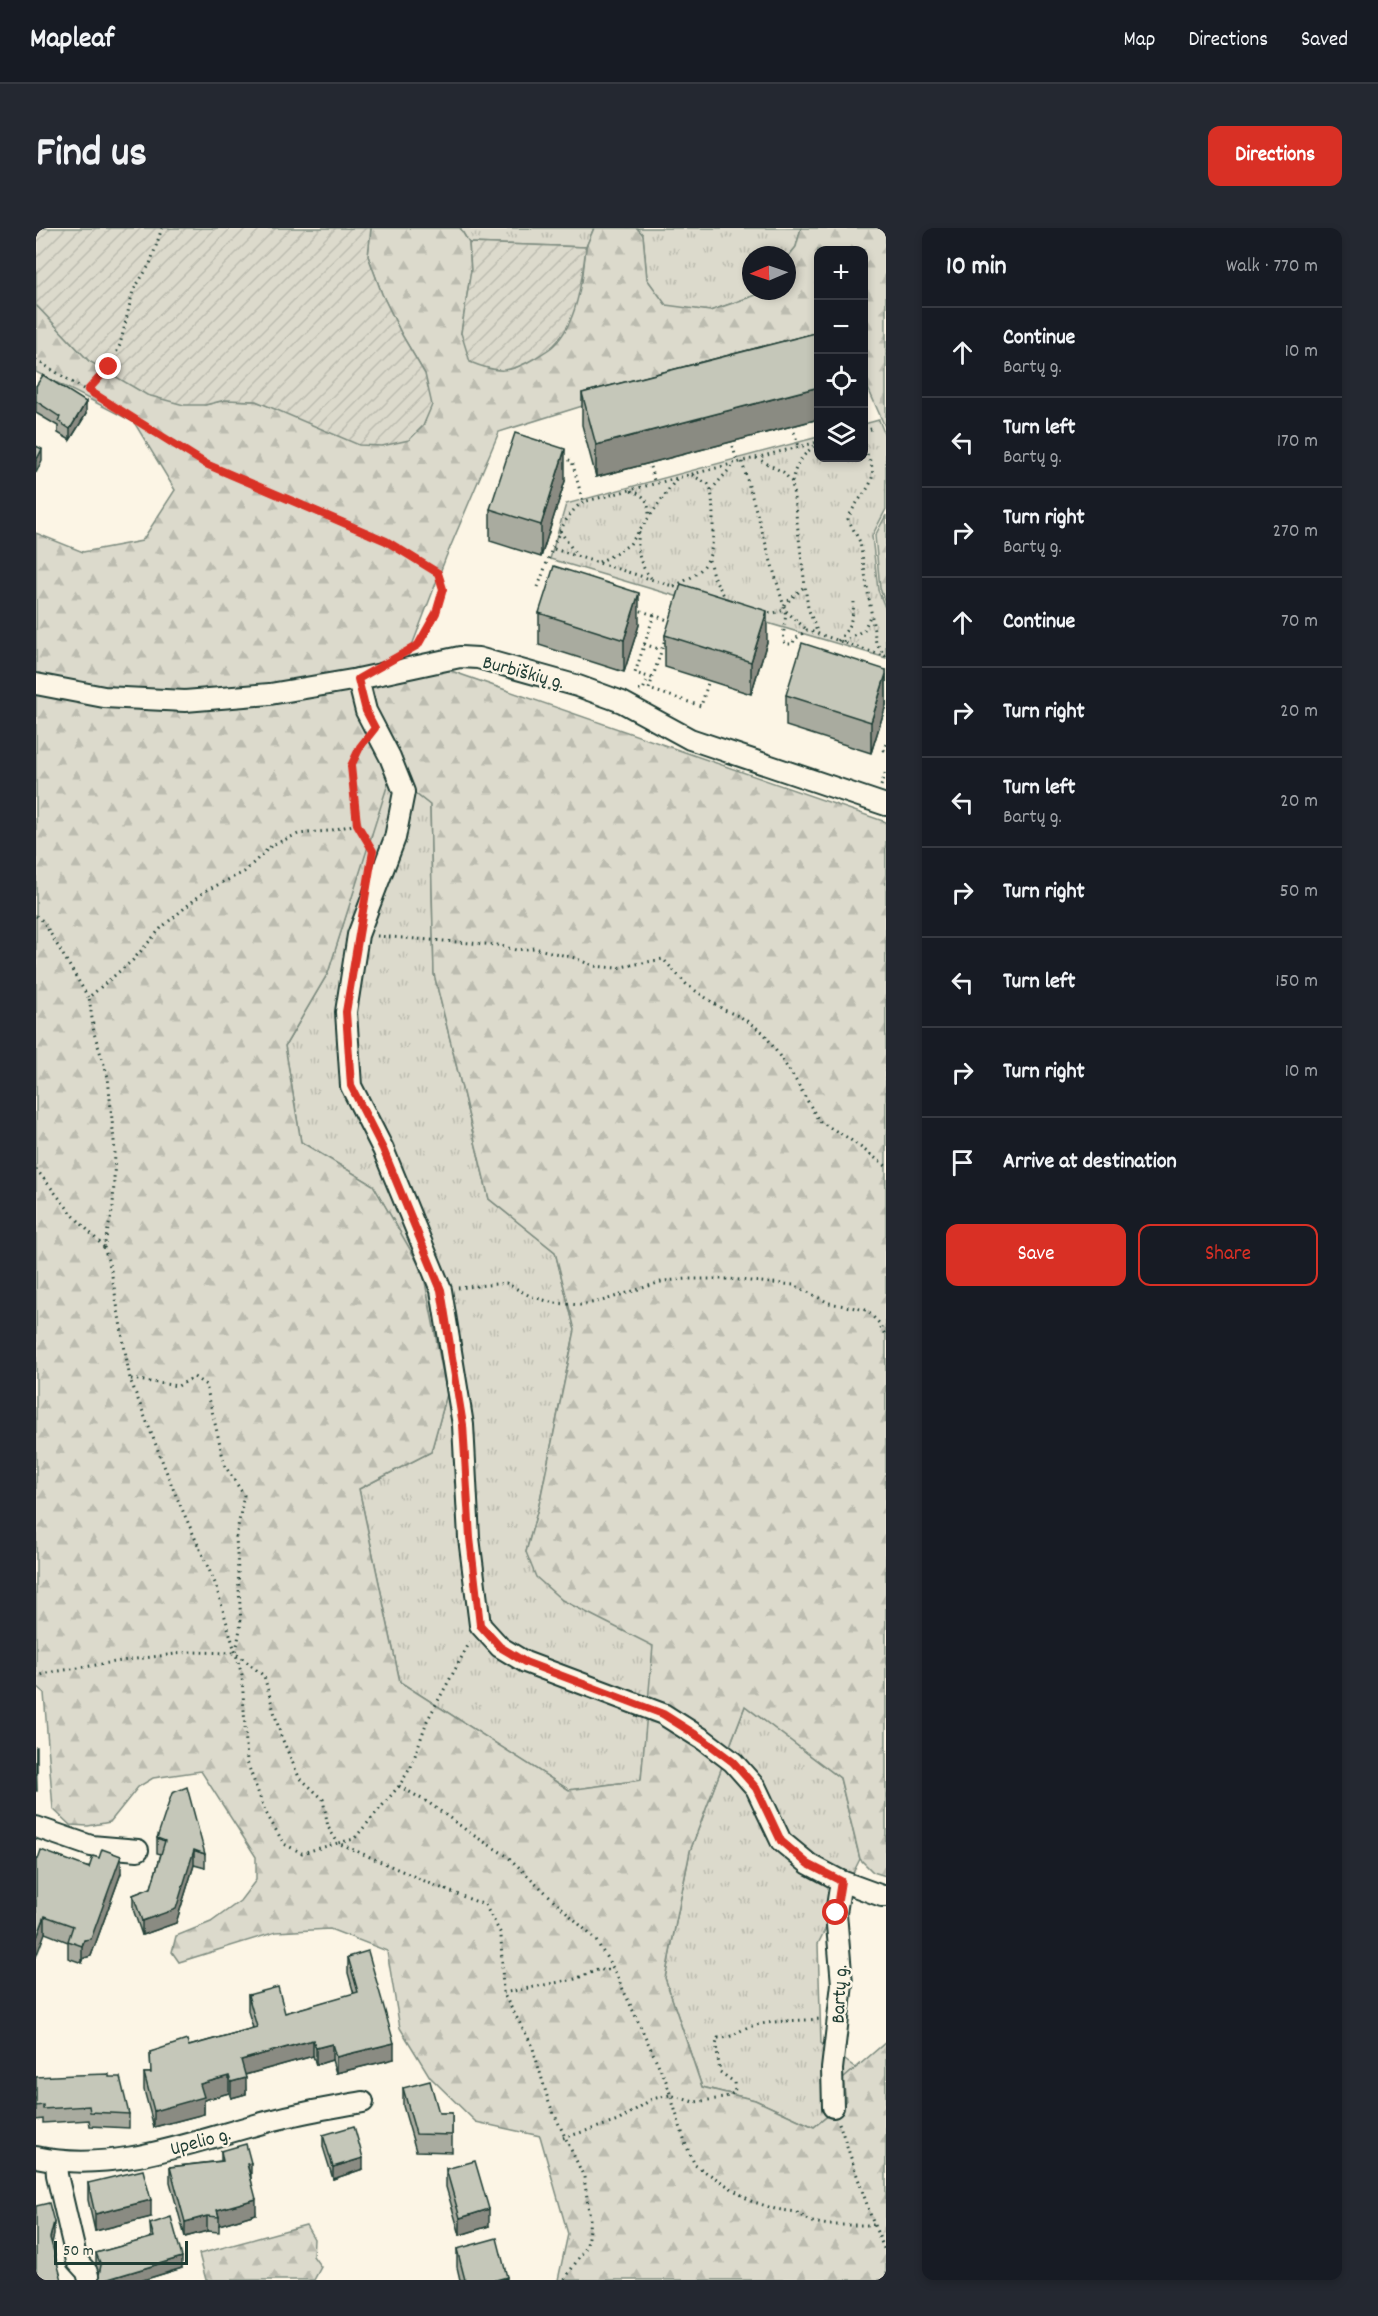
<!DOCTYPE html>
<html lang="en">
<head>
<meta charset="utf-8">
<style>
  body { margin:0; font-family:Dekko,sans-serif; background:#242831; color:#f1f3f6 }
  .controls { position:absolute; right:18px; top:18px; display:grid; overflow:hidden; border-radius:12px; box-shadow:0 3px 9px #0003 }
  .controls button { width:54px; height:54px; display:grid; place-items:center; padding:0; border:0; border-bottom:2px solid #363941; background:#171b24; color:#f1f3f6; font:30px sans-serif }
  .compass { position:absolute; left:706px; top:18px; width:54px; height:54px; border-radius:50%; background:#171b24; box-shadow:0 3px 9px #0003; rotate:268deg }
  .scale { position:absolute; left:18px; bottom:15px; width:134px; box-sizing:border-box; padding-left:6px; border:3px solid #1f3d34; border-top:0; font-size:16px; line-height:21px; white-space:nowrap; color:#1f3d34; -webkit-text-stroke:4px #fcf5e5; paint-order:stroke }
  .stop { position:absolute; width:18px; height:18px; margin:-14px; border:4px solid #d93025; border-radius:50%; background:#fff }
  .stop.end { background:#d93025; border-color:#fff; box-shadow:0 2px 6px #0008 }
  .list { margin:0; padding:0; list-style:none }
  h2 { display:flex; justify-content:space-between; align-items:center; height:78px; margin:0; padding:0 24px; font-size:26px }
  h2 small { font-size:20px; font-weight:400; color:#9ea1a6 }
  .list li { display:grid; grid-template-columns:39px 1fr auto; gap:18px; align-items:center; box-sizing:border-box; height:90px; padding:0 24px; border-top:2px solid #363941 }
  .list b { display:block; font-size:22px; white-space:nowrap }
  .list p { margin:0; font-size:20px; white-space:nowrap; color:#9ea1a6 }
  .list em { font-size:20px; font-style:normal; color:#9ea1a6 }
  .actions { display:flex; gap:12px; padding:18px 24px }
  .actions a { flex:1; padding:14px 0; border:2px solid #d93025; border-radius:12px; text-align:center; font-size:21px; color:#d93025 }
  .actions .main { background:#d93025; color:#fff }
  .icon { flex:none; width:33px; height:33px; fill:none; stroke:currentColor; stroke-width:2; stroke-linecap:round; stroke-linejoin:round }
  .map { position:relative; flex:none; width:850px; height:2052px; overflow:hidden; border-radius:12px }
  header { display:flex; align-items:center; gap:36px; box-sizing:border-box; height:84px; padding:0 30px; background:#171b24; border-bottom:2px solid #363941 }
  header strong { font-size:28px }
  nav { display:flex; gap:33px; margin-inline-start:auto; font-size:21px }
  .intro { display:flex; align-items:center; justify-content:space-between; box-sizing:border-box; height:144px; padding:0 36px }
  h1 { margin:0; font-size:42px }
  .button { padding:15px 27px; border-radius:12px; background:#d93025; color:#fff; font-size:21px; font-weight:700 }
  main { display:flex; gap:36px; padding:0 36px }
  aside { flex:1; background:#171b24; border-radius:12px; box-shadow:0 3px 9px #0003 }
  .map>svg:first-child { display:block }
  .grass { fill:url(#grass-tufts); stroke:#7e8c80; stroke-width:1.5 }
  .forest { fill:url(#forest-firs); stroke:#7e8c80; stroke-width:1.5; fill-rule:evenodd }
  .garden { fill:url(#garden-furrows); stroke:#7e8c80; stroke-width:1.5 }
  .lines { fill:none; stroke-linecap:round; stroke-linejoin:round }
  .minor-casing { stroke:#1f3d34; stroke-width:24 }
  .path { stroke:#1f3d34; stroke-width:3; stroke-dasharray:1.5 4.5; stroke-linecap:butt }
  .minor { stroke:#fcf5e5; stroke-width:20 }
  .wall { fill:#a9ab9f; stroke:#1f3d34; stroke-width:1.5 }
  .shaded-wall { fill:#8a8b82; stroke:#1f3d34; stroke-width:1.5 }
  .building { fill:#c5c7b9; stroke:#1f3d34; stroke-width:1.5 }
  .route { stroke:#d93025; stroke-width:8 }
  .labels { text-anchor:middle; stroke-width:5; stroke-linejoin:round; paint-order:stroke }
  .street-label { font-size:20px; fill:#1f3d34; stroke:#fcf5e5 }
</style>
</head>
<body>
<header>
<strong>Mapleaf</strong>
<nav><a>Map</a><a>Directions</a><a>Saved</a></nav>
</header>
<div class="intro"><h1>Find us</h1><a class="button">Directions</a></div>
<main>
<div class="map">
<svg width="850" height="2052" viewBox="0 0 850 2052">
  <defs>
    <pattern id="grass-tufts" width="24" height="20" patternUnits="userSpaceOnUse" patternTransform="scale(1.5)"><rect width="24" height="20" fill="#dcdacc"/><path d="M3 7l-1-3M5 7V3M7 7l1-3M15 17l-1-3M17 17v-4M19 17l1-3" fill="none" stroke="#bcbcb0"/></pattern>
    <pattern id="forest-firs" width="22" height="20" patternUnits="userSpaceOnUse" patternTransform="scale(1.5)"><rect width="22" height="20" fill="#dcdacc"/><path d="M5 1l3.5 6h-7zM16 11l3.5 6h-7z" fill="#bcbcb0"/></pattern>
    <pattern id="garden-furrows" width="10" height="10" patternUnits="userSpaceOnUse" patternTransform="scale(1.5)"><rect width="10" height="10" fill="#dcdacc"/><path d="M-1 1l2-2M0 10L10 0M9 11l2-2" fill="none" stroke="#bcbcb0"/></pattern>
  </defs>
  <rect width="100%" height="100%" fill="#fcf5e5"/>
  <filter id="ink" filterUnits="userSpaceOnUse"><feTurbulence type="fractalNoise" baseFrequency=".0167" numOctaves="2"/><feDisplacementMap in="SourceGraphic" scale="12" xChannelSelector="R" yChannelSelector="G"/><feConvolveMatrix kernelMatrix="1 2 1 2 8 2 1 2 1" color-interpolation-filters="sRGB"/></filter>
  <g filter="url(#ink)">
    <g class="grass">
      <path d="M424,0H558L550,19L433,15Z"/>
      <path d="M601,0H765L760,19L751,30V27H715V63H724L720,67L674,83L630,78L611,51L607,7Z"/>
      <path d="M843,192L850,210V281L836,308L842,362L850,382V430L514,331L530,276L782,209V230H828V196Z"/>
      <path d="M354,546L394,577L398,746L453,971L519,1024L539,1102L503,1277L490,1324L526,1372L618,1417L605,1552L533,1562L364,1454L323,1261L395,1224L411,1166L387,1044L337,957L265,914L249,818L292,745Z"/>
      <path d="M709,1478L804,1550L824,1631L782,1716L785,1815L820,1840L807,1851L810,1873L778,1899L719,1872L666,1859L629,1750L654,1623Z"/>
    </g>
    <g class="forest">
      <path d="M335,0H424L433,15L435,42L425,105L546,55L550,19L558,0H601L607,7L611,51L630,77L674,83L720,67L724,63H751V30L760,19L765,0H850V201L828,151V22H782V109L774,107L463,204L410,329L372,428L850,594V1648L837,1644L824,1631L804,1550L709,1478L654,1623L629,1750L666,1859L719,1872L778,1899L810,1873L807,1851L850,1814V2052H522L532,2006L504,1908L440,1894L394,1849L364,1800L351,1723L294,1701L240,1704L143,1734L136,1724L140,1708L175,1694L204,1673L220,1652V1629L165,1543L117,1550L102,1559L74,1594L52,1598L34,1597L17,1581L8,1465L0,1458V305L47,324L106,313L139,262L98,194L0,144V77L53,133L169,177L189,172L220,173L251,185L389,146L366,107L346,66L332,28ZM355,546L394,577L398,746L453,971L519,1024L539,1102L503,1277L490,1324L500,1349L526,1372L617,1418L605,1552L533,1562L364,1454L323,1261L395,1224L411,1166L387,1044L337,957L265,914L249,818L292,745Z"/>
      <path d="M850,287V377L844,360L839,308Z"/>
      <path d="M270,1997L278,2011L277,2028L285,2039L278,2052H170L163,2026Z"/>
    </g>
    <g class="garden">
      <path d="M0,0H335L332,28L346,66L366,107L389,146L396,177L387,198L373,212L346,218L323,217L220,173L189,172L169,177H148L111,167L53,133L0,77Z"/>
      <path d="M433,15L550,19C546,50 542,94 518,117C513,122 505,126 499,130C473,146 461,145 434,134L425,105L435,42Z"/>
    </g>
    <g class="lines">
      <defs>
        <g id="minor">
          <path d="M322,451L330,483L354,529L368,564L359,610L322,707L310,784L315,858L347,921L405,1062L427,1197L433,1310L444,1397L464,1419L489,1434L627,1486L668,1512L697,1534L720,1560L745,1613L773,1636L805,1653L846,1668H850"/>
          <path d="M0,456L68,469L149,473L234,466L322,451L424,429L442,430L542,458L586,474L654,511L850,577"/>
          <path d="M0,1599L55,1618L102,1622"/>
          <path d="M797,1879L796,1841L806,1756L800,1685L805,1653"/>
          <path d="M0,1929C84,1947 166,1909 246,1890C272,1883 300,1879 327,1874"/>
          <path d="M20,1933L21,1947L41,2033L51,2044L53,2052"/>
        </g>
      </defs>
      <use href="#minor" class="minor-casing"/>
      <g class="path">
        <path d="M0,132L170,236L350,313L402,344C414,369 394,395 382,416L379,418"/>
        <path d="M52,162L73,139L84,117L97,63L114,36L126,0"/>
        <path d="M828,203L839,200"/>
        <path d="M758,204L763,219"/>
        <path d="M697,218L701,235"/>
        <path d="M828,221C850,257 824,261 812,291L824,314L840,415L850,429"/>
        <path d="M527,230L536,233L547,274"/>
        <path d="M720,230L747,244L756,254L769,358"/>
        <path d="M706,234L749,382C751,394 745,406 749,416H757L758,412L771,402L848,428"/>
        <path d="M614,239L619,256"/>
        <path d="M756,254C759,237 766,227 780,217"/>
        <path d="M675,262L698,236"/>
        <path d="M595,263C609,267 613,273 613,288"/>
        <path d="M524,303L541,328"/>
        <path d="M603,304C600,322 603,336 615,350"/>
        <path d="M518,321L646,361"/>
        <path d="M673,332L677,348L690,371"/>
        <path d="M563,334L579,326L594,316L641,250"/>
        <path d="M638,358C669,344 677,334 677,300C677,287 677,275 675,262L672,256L656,247"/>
        <path d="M502,359C512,333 524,289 547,274L782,214"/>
        <path d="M748,377L769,358L772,380L782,406"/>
        <path d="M599,381L618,387"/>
        <path d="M727,384L738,385L749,382L771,402"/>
        <path d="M630,408L613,461L665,478L672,455"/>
        <path d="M802,413C813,401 817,391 818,374"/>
        <path d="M807,414L828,402L835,386"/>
        <path d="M608,416L625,422"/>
        <path d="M616,450L599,445L618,387L634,393"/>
        <path d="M603,462H607L612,449"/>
        <path d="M327,516L315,538L321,596L336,622"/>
        <path d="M850,516L848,522L850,523"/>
        <path d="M845,558L850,543"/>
        <path d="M321,596L292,603L262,606L236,617L208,644L169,663L126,699L97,732L53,769L58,805L72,849L79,924L77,979L68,1019L75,1042L94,1151L138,1263L179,1355L206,1447L211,1534L229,1583L248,1616L266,1625L302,1615L400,1658L449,1677L465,1706L467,1765L496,1817L513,1875L548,1949L554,1991L551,2018L528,2052"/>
        <path d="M0,688L7,693L52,769"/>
        <path d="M341,708L461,717L480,722L498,720L539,730L557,738L580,740L627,731L651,757L688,782L705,789L728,805L759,851L783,893L812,910L850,938"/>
        <path d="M0,941L36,986L68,1019"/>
        <path d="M422,1060L470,1055L494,1068L518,1075L544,1077L566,1073L628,1053L651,1051H693L758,1057L793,1075L830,1082L843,1095L850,1109"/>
        <path d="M95,1151L142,1158L158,1149L170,1157L189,1238L208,1267L200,1309L205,1395L200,1424"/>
        <path d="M0,1449L11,1445L85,1433L155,1424L200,1425L228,1448L245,1508L263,1549L287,1571L292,1599L302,1615L318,1611L363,1558L375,1539L391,1493L434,1414"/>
        <path d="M363,1558L393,1575L437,1607L471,1628L559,1711L577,1740L630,1853L650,1917L659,1937L715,1973L739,1981L760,1984L776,1994L793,1997H838"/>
        <path d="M467,1765L539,1751L564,1741L568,1743L577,1740"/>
        <path d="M803,1895L838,1997L850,2025"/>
        <path d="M527,1910L582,1893L616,1871L634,1867L658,1874L688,1870L699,1864L698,1854L684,1844L680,1817L682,1810C696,1811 701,1803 713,1799C735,1792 762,1793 785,1791"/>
      </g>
      <use href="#minor" class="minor"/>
    </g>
    <g class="wall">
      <path d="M783,104V191L560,249L546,197V165Z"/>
      <path d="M0,158L50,186L34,212L22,205V198L0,185Z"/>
      <path d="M529,253L505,329L454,313V281Z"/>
      <path d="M503,385L603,397L588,444L503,417Z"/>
      <path d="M629,407L731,414L715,466L629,439Z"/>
      <path d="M850,442V477L835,525L750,498V467Z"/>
      <path d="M0,1519L1,1563H0Z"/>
      <path d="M121,1610L169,1626V1640L158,1637L140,1695L106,1707L97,1681V1667L115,1660L125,1626L121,1625Z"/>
      <path d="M0,1630L85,1645L55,1728L48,1730L46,1735L32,1730V1714L9,1705Z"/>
      <path d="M312,1729L358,1831L300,1845L296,1832L280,1837L277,1828L209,1847L210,1866L195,1870L193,1865L168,1872V1886L118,1899L108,1862V1845H115L114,1824L153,1818L217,1800L212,1783V1767L249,1785L318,1766L312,1745Z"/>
      <path d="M0,1849H73L93,1886V1900L54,1898L53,1892L7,1895V1891L0,1892Z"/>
      <path d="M367,1860L403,1885H416V1924L380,1923L367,1878Z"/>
      <path d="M287,1907L327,1941L297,1951L287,1919Z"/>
      <path d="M185,1923L215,1950L220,1986L183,1997V2004L171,2003L149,2009L134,1954V1939L185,1933Z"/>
      <path d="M410,1941L453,1998L424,2007L410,1959Z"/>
      <path d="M52,1955L115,1989L59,2003L52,1972Z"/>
      <path d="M114,1996L146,2040L107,2052H63V2045L60,2037V2025L115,2010Z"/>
      <path d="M421,2021L471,2052H424L421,2039Z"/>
    </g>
    <g class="shaded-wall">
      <path d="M783,159V191L560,249V217Z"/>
      <path d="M50,174V186L34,212V201Z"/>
      <path d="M6,221V232L0,245V233Z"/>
      <path d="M529,221V253L505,329V297Z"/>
      <path d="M603,365V397L588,444V412Z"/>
      <path d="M731,383V414L715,466V434Z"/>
      <path d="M850,446V477L835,525V494Z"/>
      <path d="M158,1622V1637L140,1695L106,1707V1693Z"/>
      <path d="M85,1628V1645L55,1728L48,1730L46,1735V1718Z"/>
      <path d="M9,1688V1705L0,1729V1712Z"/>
      <path d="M277,1812V1828L205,1848V1832Z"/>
      <path d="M358,1815V1831L300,1845V1829Z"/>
      <path d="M296,1816V1832L280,1837V1820Z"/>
      <path d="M193,1848V1865L168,1872V1886L118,1899V1883L164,1856Z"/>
      <path d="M210,1850V1866L195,1870V1854Z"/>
      <path d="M327,1930V1941L297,1951V1939Z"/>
      <path d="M215,1935V1950L211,1936Z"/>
      <path d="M220,1971V1986L183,1997V1989L181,1982Z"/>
      <path d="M115,1972V1989L59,2003V1986Z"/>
      <path d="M453,1981V1998L424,2007V1990Z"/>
      <path d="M171,1988V2003L149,2009V1994Z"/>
      <path d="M18,1994V2007L14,2023V2010Z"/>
      <path d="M146,2029V2040L107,2052H69Z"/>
      <path d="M471,2049V2052H460Z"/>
    </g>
    <g class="building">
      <path d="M783,104V159L560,217L546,165Z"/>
      <path d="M7,147L50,174L34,201L22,193L24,189L0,173V158Z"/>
      <path d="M479,205L529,221L505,297L454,281Z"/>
      <path d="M0,218L6,221L0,233Z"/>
      <path d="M518,338L603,365L588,412L503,385Z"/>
      <path d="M645,356L731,383L715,434L629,407Z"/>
      <path d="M766,415L850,442V446L835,494L750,467Z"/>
      <rect x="0" y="1519" width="1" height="27"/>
      <path d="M151,1559L169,1626L158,1622L140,1681L106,1693L97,1667L115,1660L129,1613L121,1610L136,1565Z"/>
      <path d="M66,1621L85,1628L55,1711L48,1712L46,1718L32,1713L37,1698L9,1688L0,1712V1630L2,1631L5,1622L53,1640L57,1628L63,1630Z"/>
      <path d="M332,1723L358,1815L300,1829L296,1816L280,1820L277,1812L205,1832L210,1850L195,1854L193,1848L164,1856L168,1869L118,1883L108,1845H115L114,1824L151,1812L153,1818L221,1799L212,1767L242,1759L249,1785L322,1764L312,1729Z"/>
      <path d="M73,1846V1849H84L93,1886L54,1884L53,1878L7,1881V1877L0,1878V1849L39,1847Z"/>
      <path d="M394,1853L403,1885H416V1907L380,1906L367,1860Z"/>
      <path d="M318,1898L327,1930L297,1939L287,1907Z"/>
      <path d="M210,1916L215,1935L211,1936L220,1971L181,1982L183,1989L171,1988L149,1994L134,1939L187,1933L185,1923Z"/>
      <path d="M439,1933L453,1981L424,1990L410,1941Z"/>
      <path d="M107,1942L115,1972L59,1986L52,1955Z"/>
      <path d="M13,1975L18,1994L14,2010L26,2052H0V1978Z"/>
      <path d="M135,1989L146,2029L69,2052H64L63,2047L65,2037L60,2025L118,2009L114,1996Z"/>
      <path d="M461,2010L471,2049L460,2052H429L421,2021Z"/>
    </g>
  </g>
  <g class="lines" filter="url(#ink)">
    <path class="route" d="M73,139L52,162L170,236L350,313L402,345L407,361L400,385L382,417L322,451L330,483L339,500L324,519L315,538L321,596L337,623L310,784L315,858L347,921L405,1062L427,1197L434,1310L444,1397L464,1419L489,1434L627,1486L668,1512L697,1534L720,1560L745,1613L772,1636L805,1653L800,1685"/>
  </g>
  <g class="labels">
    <g class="street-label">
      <text transform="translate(488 443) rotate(15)" y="7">Burbiškių g.</text>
      <text transform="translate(802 1766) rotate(-87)" y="7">Bartų g.</text>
      <text transform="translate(164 1912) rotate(-15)" y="7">Upelio g.</text>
    </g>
  </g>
</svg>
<div class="controls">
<button>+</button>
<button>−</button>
<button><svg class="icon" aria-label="locate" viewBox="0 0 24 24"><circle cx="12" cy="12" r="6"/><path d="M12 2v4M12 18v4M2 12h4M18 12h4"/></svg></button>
<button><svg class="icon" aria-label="layers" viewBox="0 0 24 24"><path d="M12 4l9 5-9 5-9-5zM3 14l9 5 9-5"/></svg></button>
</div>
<svg class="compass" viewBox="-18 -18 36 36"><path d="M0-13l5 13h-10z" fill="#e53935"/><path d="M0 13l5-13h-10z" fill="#9ea1a6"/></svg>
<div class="scale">50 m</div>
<div class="stop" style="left:800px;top:1685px"></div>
<div class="stop end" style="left:73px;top:139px"></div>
</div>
<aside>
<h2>10 min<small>Walk · 770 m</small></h2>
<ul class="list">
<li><svg class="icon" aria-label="ahead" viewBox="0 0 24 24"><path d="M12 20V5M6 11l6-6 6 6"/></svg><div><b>Continue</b><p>Bartų g.</p></div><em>10 m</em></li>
<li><svg class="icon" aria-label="left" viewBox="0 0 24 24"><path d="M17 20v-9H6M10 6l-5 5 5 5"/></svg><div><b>Turn left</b><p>Bartų g.</p></div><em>170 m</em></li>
<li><svg class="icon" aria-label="right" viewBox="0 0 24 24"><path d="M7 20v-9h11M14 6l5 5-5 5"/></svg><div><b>Turn right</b><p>Bartų g.</p></div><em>270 m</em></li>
<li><svg class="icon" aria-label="ahead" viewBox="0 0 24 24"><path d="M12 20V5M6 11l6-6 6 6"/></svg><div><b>Continue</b></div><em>70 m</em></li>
<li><svg class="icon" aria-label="right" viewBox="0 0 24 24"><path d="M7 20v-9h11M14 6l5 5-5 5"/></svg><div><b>Turn right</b></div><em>20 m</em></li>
<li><svg class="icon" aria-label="left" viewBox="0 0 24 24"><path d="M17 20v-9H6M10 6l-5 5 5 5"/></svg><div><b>Turn left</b><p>Bartų g.</p></div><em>20 m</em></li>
<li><svg class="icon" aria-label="right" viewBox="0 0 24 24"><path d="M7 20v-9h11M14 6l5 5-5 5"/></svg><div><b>Turn right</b></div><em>50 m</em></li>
<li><svg class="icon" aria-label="left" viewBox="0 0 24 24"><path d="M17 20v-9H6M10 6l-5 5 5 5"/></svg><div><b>Turn left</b></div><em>150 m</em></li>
<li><svg class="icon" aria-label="right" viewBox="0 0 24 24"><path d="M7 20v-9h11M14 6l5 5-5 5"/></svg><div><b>Turn right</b></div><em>10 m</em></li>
<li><svg class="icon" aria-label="arrive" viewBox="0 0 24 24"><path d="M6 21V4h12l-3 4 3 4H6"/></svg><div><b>Arrive at destination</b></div></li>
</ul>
<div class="actions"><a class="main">Save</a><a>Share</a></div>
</aside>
</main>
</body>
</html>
